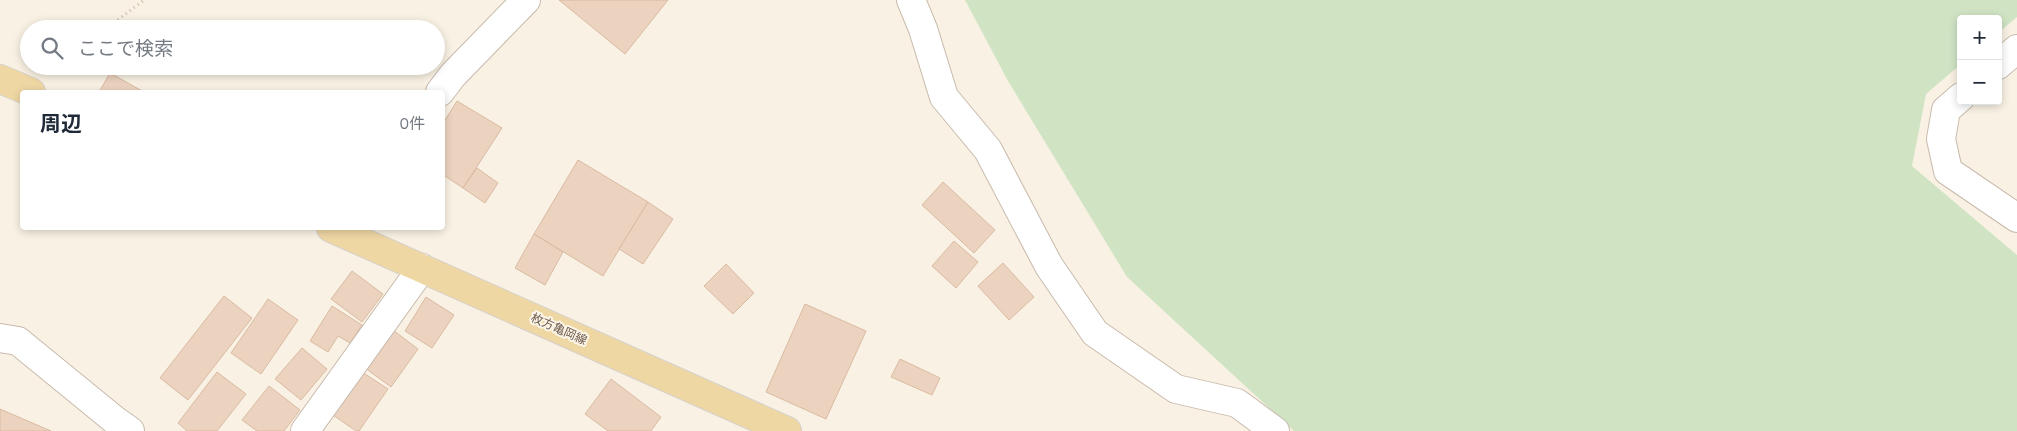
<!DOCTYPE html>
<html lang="ja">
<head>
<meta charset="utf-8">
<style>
  body { margin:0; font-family:"Nunito Sans","Noto Sans JP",sans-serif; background:#f2f2f3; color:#1f2937 }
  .controls { position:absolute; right:15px; top:15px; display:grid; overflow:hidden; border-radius:5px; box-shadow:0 2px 8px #0003 }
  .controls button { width:45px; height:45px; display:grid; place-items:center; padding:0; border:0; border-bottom:1px solid #e0e1e3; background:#fff; color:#1f2937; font:25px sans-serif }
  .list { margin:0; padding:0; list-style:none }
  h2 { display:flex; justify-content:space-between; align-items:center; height:65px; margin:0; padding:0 20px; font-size:21px }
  h2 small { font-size:16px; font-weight:400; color:#747a83 }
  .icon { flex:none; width:28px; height:28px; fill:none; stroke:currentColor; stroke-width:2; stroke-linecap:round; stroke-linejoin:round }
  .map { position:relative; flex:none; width:2017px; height:431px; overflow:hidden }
  .search { position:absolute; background:#fff; box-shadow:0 2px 8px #0003; left:20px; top:20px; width:425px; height:55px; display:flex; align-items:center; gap:12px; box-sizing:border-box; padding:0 18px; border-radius:28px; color:#747a83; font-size:19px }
  .panel { position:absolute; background:#fff; box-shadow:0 2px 8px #0003; left:20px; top:90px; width:425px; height:140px; border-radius:5px }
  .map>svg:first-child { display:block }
  .green { fill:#d0e4c4 }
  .building { fill:#ebd3bf; stroke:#dbbaa2 }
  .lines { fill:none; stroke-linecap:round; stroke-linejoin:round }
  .minor-casing { stroke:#c8baac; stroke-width:30 }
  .major-casing { stroke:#d6d1cd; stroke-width:30 }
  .path { stroke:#cfb6a3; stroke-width:3; stroke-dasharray:1 4; stroke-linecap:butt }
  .minor { stroke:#fff; stroke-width:28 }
  .major { stroke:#efd7a4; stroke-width:28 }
  .labels { text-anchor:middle; stroke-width:4; stroke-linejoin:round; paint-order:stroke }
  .street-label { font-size:12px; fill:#6e5a4d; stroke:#fcf6e9 }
</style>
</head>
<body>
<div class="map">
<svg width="2017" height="431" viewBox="0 0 2017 431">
  <rect width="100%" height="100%" fill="#f9f2e4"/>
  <path class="green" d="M965,0H2017V17L1998,33V19H1961V64L1926,94L1912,166L2017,255V431H1294L1127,277L1008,81Z"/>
  <g class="building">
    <path d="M559,0H668L625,54Z"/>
    <path d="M110,73L144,92H99Z"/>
    <path d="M457,101L502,128L463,188L442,174V125Z"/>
    <path d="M578,160L648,202L603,276L534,234Z"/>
    <path d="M477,168L498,183L485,203L463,188Z"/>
    <path d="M943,182L995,230L974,253L922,205Z"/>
    <path d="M648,202L673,219L643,264L619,249Z"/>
    <path d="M534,234L563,252L545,285L515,268Z"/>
    <path d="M954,241L978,262L956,288L932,266Z"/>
    <path d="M1003,263L1034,297L1009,320L978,286Z"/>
    <path d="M726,264L754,293L733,314L704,286Z"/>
    <path d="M352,271L383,294L362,322L331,299Z"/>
    <path d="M224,296L252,318L188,400L160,378Z"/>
    <path d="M426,297L454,315L432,348L405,331Z"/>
    <path d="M268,299L298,320L261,374L231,353Z"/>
    <path d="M805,304L866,331L826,419L766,392Z"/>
    <path d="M332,306L362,325L350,343L338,336L328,352L310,341Z"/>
    <path d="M389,327L418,349L391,387L361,365Z"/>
    <path d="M302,348L327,369L301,400L275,379Z"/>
    <path d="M900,359L940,378L932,395L891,377Z"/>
    <path d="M359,370L388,389L359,431H356L330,413Z"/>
    <path d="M217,372L246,394L217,431H187L178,423Z"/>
    <path d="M611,379L661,417L651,431H608L585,414Z"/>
    <path d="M269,386L300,410L284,431H257L242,420Z"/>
    <path d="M0,409L51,431H0Z"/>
  </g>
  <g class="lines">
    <defs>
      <g id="minor">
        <path d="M911,0L923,29L944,97L988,150L1049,266L1095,333L1176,389L1237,403L1275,431"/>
        <path d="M1998,65L2017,49"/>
        <path d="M440,92L453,75L526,0"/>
        <path d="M1961,97L1946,110L1941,139L1948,171L2017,218"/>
        <path d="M0,338L18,341L116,421L130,431"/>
        <path d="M305,431L422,268"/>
      </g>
      <g id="major">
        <path d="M0,79L31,92"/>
        <path d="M331,228L787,431"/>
      </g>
    </defs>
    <use href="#minor" class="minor-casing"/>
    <use href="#major" class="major-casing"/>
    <g class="path">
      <path d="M106,29L144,0"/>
      <path d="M47,72L55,66"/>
    </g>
    <use href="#minor" class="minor"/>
    <use href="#major" class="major"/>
  </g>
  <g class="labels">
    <g class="street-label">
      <text transform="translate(559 329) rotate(24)" y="4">枚方亀岡線</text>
    </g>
  </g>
</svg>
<div class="controls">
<button>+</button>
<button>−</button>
</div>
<div class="search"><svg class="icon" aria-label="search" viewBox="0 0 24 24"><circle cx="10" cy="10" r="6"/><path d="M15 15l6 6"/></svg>ここで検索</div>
<section class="panel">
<h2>周辺<small>0件</small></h2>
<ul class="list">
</ul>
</section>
</div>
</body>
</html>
